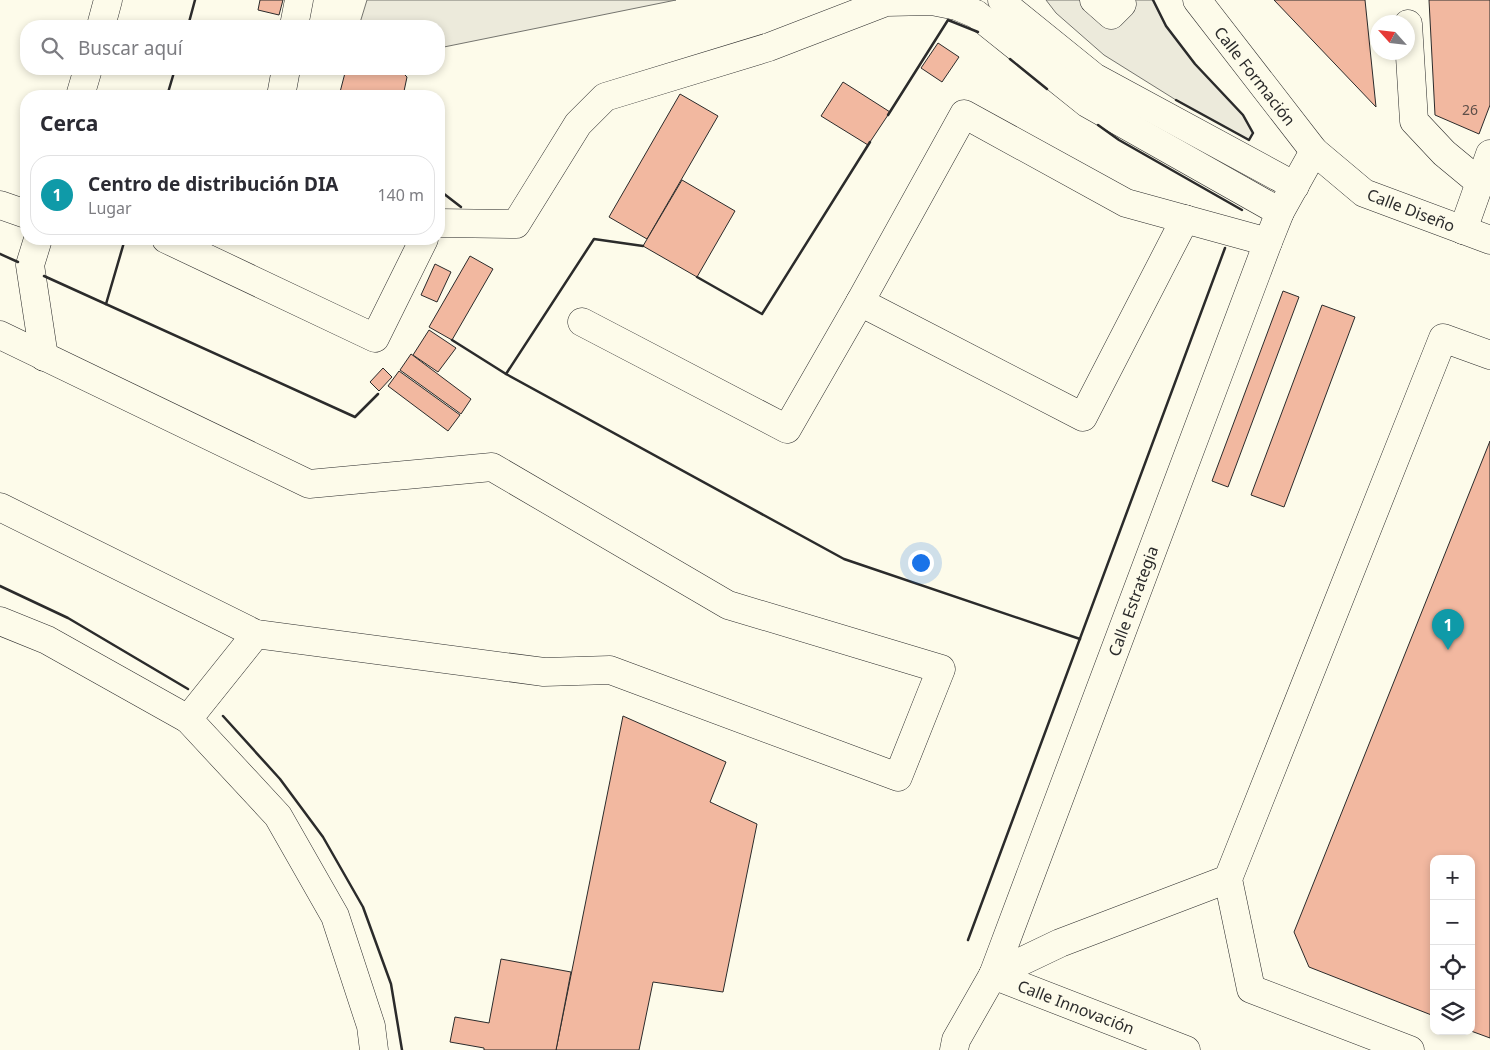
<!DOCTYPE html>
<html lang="es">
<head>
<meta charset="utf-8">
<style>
  body { margin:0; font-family:"Noto Sans",sans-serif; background:#f2f2f3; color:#2b2b33 }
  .controls { position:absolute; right:15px; bottom:15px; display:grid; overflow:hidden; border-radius:10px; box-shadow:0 2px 8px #0003 }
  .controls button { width:45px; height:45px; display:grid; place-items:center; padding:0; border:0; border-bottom:1px solid #e1e1e2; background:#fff; color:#2b2b33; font:25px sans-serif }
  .compass { position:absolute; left:1370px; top:15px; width:45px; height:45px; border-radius:50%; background:#fff; box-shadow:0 2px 8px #0003; rotate:297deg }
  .you { position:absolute; left:920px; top:562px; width:18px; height:18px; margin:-12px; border:4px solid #fff; border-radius:50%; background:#1a73e8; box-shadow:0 0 0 8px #1a73e833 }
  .badge { display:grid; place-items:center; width:32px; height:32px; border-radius:50%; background:#c62828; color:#fff; font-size:16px; font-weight:700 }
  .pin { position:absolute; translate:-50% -41px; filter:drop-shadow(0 1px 2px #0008) }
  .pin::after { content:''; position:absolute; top:26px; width:18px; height:15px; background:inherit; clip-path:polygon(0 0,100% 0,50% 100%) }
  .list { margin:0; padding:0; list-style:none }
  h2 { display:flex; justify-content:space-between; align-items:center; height:65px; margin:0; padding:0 20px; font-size:21px }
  h2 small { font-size:16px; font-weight:400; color:#7c7c81 }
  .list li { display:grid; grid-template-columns:32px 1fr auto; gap:15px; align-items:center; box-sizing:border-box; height:80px; margin:0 10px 10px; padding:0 10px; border:1px solid #e1e1e2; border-radius:20px }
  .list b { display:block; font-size:19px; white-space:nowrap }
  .list p { margin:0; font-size:16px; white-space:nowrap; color:#7c7c81 }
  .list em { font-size:16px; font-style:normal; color:#7c7c81 }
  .icon { flex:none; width:28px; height:28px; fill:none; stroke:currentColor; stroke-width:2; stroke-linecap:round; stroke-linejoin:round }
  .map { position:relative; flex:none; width:1490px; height:1050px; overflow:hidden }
  .search { position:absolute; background:#fff; box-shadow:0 2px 8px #0003; left:20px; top:20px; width:425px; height:55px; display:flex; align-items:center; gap:12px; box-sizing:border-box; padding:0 18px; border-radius:20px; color:#7c7c81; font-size:19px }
  .panel { position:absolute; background:#fff; box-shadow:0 2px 8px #0003; left:20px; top:90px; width:425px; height:155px; border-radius:20px }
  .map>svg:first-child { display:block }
  .parking { fill:#eceadb; stroke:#74746e }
  .building { fill:#f2b8a0; stroke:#2b2b2b }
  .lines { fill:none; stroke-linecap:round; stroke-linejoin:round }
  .minor-casing { stroke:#2b2b2b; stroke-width:29 }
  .highway-casing { stroke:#2b2b2b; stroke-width:29 }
  .minor { stroke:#fdfbea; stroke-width:28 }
  .highway { stroke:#fdfbea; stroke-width:28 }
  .wall { stroke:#2b2b2b; stroke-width:2.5 }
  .labels { text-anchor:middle; stroke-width:4; stroke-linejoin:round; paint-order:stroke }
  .number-label { font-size:14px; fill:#5d4e48 }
  .street-label { font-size:16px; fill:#2b2b2b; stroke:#fdfbea }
</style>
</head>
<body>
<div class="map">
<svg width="1490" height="1050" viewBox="0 0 1490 1050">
  <rect width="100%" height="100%" fill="#fdfbea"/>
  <g class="parking">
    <path d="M367,0H676L439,48V26H359Z"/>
    <path d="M1046,0H1153L1166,26L1195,64L1243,115L1253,133L1249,140L1176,100L1104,55L1056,13Z"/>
  </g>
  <g class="building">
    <path d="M260,0H283L279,15L258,10Z"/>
    <path d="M1274,0H1365L1376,107Z"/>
    <path d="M1429,0H1490V105L1479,134L1435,115Z"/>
    <path d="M938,43L959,57L942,82L921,68Z"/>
    <path d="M346,69H399L407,77L403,96H339Z"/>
    <path d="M843,82L890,112L868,145L821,116Z"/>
    <path d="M680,94L718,116L647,239L609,217Z"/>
    <path d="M682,180L735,211L697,277L643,246Z"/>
    <path d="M470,256L493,269L452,340L429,327Z"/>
    <path d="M435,264L451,272L437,302L421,295Z"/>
    <path d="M1283,291L1299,297L1228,487L1212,481Z"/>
    <path d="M1322,305L1355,317L1284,507L1251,495Z"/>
    <path d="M429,330L456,348L438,372L413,355Z"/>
    <path d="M411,354L471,399L461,414L400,370Z"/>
    <path d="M383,368L392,377L379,391L370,382Z"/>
    <path d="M399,371L460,415L448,431L388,386Z"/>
    <path d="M1490,441V1038L1471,1031V859H1434V1016L1309,967L1294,932Z"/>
    <path d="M623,716L726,762L710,802L757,824L723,992L653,982L639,1050H556Z"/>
    <path d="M501,959L571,972L556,1050H484V1048L450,1042L455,1017L489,1023Z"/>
  </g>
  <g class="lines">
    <defs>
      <g id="minor">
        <path d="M1002,0L1010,9L1094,77L1295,186"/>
        <path d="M1094,0L1111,15L1122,4L1120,0"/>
        <path d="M1197,0L1314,151L1364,193L1490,240"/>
        <path d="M1408,24L1414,121L1444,153L1479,182"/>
        <path d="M101,26L108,0"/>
        <path d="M294,26L299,0"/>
        <path d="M80,96L88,69"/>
        <path d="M281,96L286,69"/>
        <path d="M0,205L26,214"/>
        <path d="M439,223L516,224L578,124L605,97L769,47L886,2L932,1L957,6L976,14L1087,103L1280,212"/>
        <path d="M1463,230L1490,154"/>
        <path d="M38,239L30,265L44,357"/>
        <path d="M166,239L375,338L424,239"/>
        <path d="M860,302L964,114L1126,203L1268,242"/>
        <path d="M582,322L787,429L860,302L1083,417L1185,219"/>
        <path d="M0,335L309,484L492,467L728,605L941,669L898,777L610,670L544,672L256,634L0,507"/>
        <path d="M256,634L188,719L278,816L335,916L371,1026L374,1050"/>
        <path d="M993,975L1060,943L1228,879"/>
        <path d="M993,975L1186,1050"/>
        <path d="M954,1050L956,1040L993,975L1268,242L1280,212L1314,151"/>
        <path d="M1410,1050L1251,989L1228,879L1443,338L1490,355"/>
      </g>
      <path id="highway" d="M0,621L47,640L188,719"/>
    </defs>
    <use href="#minor" class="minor-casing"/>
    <use href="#highway" class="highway-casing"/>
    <use href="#minor" class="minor"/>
    <use href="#highway" class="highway"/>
    <g class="wall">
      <path d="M1153,0L1166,26L1195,64L1243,115L1253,133L1249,140L1176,100"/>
      <path d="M188,26L195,0"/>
      <path d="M1010,59L1047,89"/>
      <path d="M167,96L175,69"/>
      <path d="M888,115L948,20L978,32"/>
      <path d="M1098,125L1119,140L1242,210"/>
      <path d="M439,190L461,207"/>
      <path d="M0,254L18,262"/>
      <path d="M44,276L355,417L378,394"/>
      <path d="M697,277L762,314L870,142"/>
      <path d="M106,304L125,239"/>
      <path d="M452,340L506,374L844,559L1080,639"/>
      <path d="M506,374L594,239L643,246"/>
      <path d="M0,586L68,618L188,689"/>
      <path d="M223,716L280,779L323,837L363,907L391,984L402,1050"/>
      <path d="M968,940L1225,248"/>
    </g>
  </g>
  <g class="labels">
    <g class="number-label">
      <text x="1470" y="115">26</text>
    </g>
    <g class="street-label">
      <text transform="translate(1255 76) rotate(52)" y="6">Calle Formación</text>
      <text transform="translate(1411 210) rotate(21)" y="6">Calle Diseño</text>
      <text transform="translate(1133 601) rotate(-70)" y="6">Calle Estrategia</text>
      <text transform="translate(1076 1007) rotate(21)" y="6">Calle Innovación</text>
    </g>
  </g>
</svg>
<div class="controls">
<button>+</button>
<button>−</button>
<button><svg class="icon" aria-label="locate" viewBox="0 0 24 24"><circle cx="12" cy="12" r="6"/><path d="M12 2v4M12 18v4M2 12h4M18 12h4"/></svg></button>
<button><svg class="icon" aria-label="layers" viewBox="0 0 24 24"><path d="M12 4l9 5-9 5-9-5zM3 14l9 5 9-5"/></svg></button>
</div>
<svg class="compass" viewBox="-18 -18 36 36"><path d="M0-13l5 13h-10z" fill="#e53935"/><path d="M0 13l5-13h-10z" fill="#7c7c81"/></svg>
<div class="you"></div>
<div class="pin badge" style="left:1448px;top:650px;background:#0f9aa8">1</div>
<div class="search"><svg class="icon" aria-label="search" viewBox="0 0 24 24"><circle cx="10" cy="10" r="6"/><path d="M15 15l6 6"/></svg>Buscar aquí</div>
<section class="panel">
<h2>Cerca<small></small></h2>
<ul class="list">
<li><span class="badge" style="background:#0f9aa8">1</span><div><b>Centro de distribución DIA</b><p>Lugar</p></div><em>140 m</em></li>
</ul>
</section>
</div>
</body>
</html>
